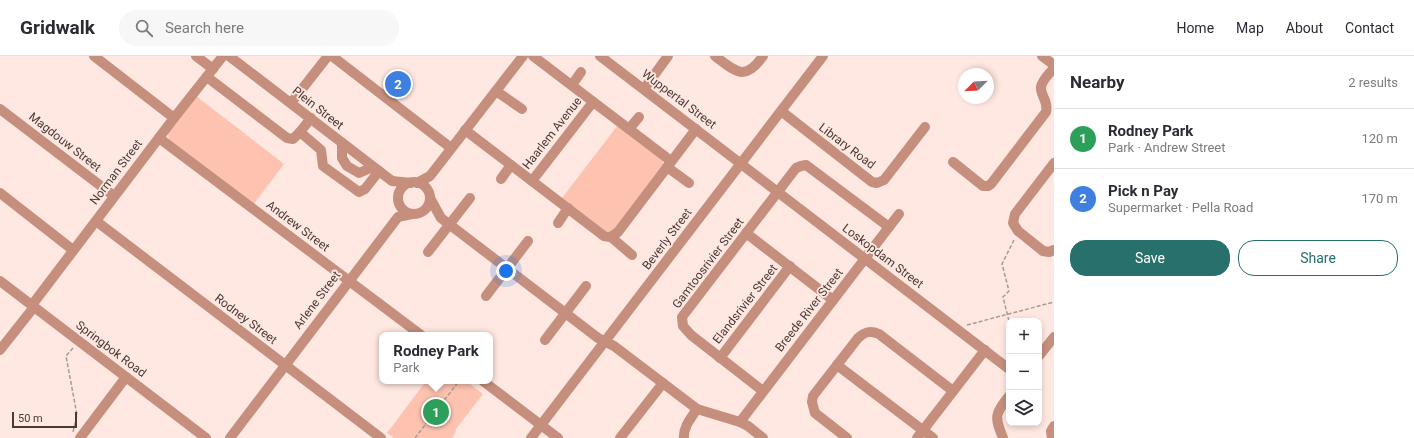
<!DOCTYPE html>
<html lang="en">
<head>
<meta charset="utf-8">
<style>
  body { margin:0; font-family:Roboto,sans-serif; background:#f7f7f7; color:#2b2b33 }
  .controls { position:absolute; right:12px; bottom:12px; display:grid; overflow:hidden; border-radius:8px; box-shadow:0 2px 6px #0003 }
  .controls button { width:36px; height:36px; display:grid; place-items:center; padding:0; border:0; border-bottom:1px solid #e1e1e2; background:#fff; color:#2b2b33; font:20px sans-serif }
  .compass { position:absolute; left:958px; top:12px; width:36px; height:36px; border-radius:50%; background:#fff; box-shadow:0 2px 6px #0003; rotate:246deg }
  .scale { position:absolute; left:12px; bottom:10px; width:65px; box-sizing:border-box; padding-left:4px; border:2px solid #483935; border-top:0; font-size:11px; line-height:14px; white-space:nowrap; color:#483935; -webkit-text-stroke:3px #ffe8e1; paint-order:stroke }
  .you { position:absolute; left:506px; top:215px; width:14px; height:14px; margin:-10px; border:3px solid #fff; border-radius:50%; background:#1a73e8; box-shadow:0 0 0 6px #1a73e833 }
  .badge { display:grid; place-items:center; width:26px; height:26px; border-radius:50%; background:#27706b; color:#fff; font-size:13px; font-weight:700 }
  .pin { position:absolute; translate:-50% -50%; border:2px solid #fff; box-shadow:0 1px 4px #0006 }
  .popup { position:absolute; left:379px; top:276px; width:114px; height:52px; box-sizing:border-box; display:grid; place-content:center; border-radius:8px; background:#fff; filter:drop-shadow(0 1px 3px #0005); font-size:13px; white-space:nowrap; color:#7c7c81 }
  .popup b { font-size:15px; color:#2b2b33 }
  .popup::after { content:''; position:absolute; left:50%; top:100%; margin-left:-8px; border:8px solid transparent; border-top-color:#fff }
  .list { margin:0; padding:0; list-style:none }
  h2 { display:flex; justify-content:space-between; align-items:center; height:52px; margin:0; padding:0 16px; font-size:17px }
  h2 small { font-size:13px; font-weight:400; color:#7c7c81 }
  .list li { display:grid; grid-template-columns:26px 1fr auto; gap:12px; align-items:center; box-sizing:border-box; height:60px; padding:0 16px; border-top:1px solid #e1e1e2 }
  .list b { display:block; font-size:15px; white-space:nowrap }
  .list p { margin:0; font-size:13px; white-space:nowrap; color:#7c7c81 }
  .list em { font-size:13px; font-style:normal; color:#7c7c81 }
  .actions { display:flex; gap:8px; padding:12px 16px }
  .actions a { flex:1; padding:9px 0; border:1px solid #27706b; border-radius:16px; text-align:center; font-size:14px; color:#27706b }
  .actions .main { background:#27706b; color:#fff }
  .icon { flex:none; width:22px; height:22px; fill:none; stroke:currentColor; stroke-width:2; stroke-linecap:round; stroke-linejoin:round }
  .map { position:relative; flex:none; width:1054px; height:382px; overflow:hidden }
  header { display:flex; align-items:center; gap:24px; box-sizing:border-box; height:56px; padding:0 20px; background:#fff; border-bottom:1px solid #e1e1e2 }
  header strong { font-size:19px }
  nav { display:flex; gap:22px; margin-inline-start:auto; font-size:14px }
  .search { width:280px; height:36px; background:#f7f7f7; display:flex; align-items:center; gap:10px; box-sizing:border-box; padding:0 14px; border-radius:22px; color:#7c7c81; font-size:15px }
  main { display:flex }
  aside { flex:1; background:#fff }
  .map>svg:first-child { display:block }
  .green { fill:#fec3b0 }
  .lines { fill:none; stroke-linecap:round; stroke-linejoin:round }
  .path { stroke:#ac9993; stroke-width:1.5; stroke-dasharray:4 2; stroke-linecap:butt }
  .minor { stroke:#c68f7d; stroke-width:10 }
  .labels { text-anchor:middle; stroke-width:3.5; stroke-linejoin:round; paint-order:stroke }
  .street-label { font-size:12px; fill:#483935; stroke:#ffe8e1 }
</style>
</head>
<body>
<header>
<strong>Gridwalk</strong>
<div class="search"><svg class="icon" aria-label="search" viewBox="0 0 24 24"><circle cx="10" cy="10" r="6"/><path d="M15 15l6 6"/></svg>Search here</div>
<nav><a>Home</a><a>Map</a><a>About</a><a>Contact</a></nav>
</header>
<main>
<div class="map">
<svg width="1054" height="382" viewBox="0 0 1054 382">
  <rect width="100%" height="100%" fill="#ffe8e1"/>
  <g class="green">
    <path d="M196,40L284,108L253,149L169,85L168,77Z"/>
    <path d="M618,69L663,105V109L613,175L607,176L562,142Z"/>
    <path d="M426,325H466L483,338L456,373L455,378L452,382H394L387,377Z"/>
  </g>
  <g class="lines">
    <g class="path">
      <path d="M1009,265L1003,241L1009,235L1002,208L1014,184"/>
      <path d="M967,269L1054,246"/>
      <path d="M73,292L66,300L77,359L73,376"/>
      <path d="M415,382L459,325"/>
    </g>
    <g class="minor">
      <path d="M94,0L174,62"/>
      <path d="M196,0L213,13"/>
      <path d="M229,0L392,125L411,127"/>
      <path d="M332,0L451,92"/>
      <path d="M533,0L671,105"/>
      <path d="M600,0L1009,313"/>
      <path d="M715,0C736,16 745,26 763,0"/>
      <path d="M1042,0L1054,9"/>
      <path d="M207,21L287,82L293,83L300,76"/>
      <path d="M572,29L581,16"/>
      <path d="M644,33L668,0"/>
      <path d="M496,35L522,53"/>
      <path d="M291,47L328,0"/>
      <path d="M0,53L114,140"/>
      <path d="M781,55L872,126L877,127L884,124L925,71"/>
      <path d="M311,62L300,76L321,94L323,110L359,136L365,133L379,115"/>
      <path d="M629,73L639,61"/>
      <path d="M465,74L604,180C610,182 613,180 618,176L696,73"/>
      <path d="M159,82L421,279"/>
      <path d="M342,87V102L347,110L359,117L373,111"/>
      <path d="M953,106L983,130H988L991,128L1046,56C1049,45 1040,40 1041,31C1042,24 1050,17 1054,12"/>
      <path d="M1054,107L1015,158L1013,167L1018,175L1043,195L1049,196L1054,194"/>
      <path d="M667,111L689,127"/>
      <path d="M501,123L511,109"/>
      <path d="M532,125L593,46"/>
      <circle cx="414" cy="142" r="16"/>
      <path d="M417,127L430,120L523,0"/>
      <path d="M0,137L73,194"/>
      <path d="M430,142L441,162L598,282L614,290L697,353L740,366L748,370L763,382"/>
      <path d="M96,165L381,382"/>
      <path d="M558,167L568,152"/>
      <path d="M746,177L833,244"/>
      <path d="M611,181L632,199"/>
      <path d="M428,196L470,142"/>
      <path d="M0,225L206,382"/>
      <path d="M486,240L528,185"/>
      <path d="M32,249L174,62L223,0"/>
      <path d="M545,284L586,230"/>
      <path d="M0,294L34,251"/>
      <path d="M1039,300L1054,281"/>
      <path d="M720,302L790,210"/>
      <path d="M837,309L933,382"/>
      <path d="M483,325L558,382"/>
      <path d="M763,335L691,279L683,270L682,261L796,112L801,110L806,109L889,171"/>
      <path d="M740,366L899,158"/>
      <path d="M80,382L126,321"/>
      <path d="M230,382L398,161L412,158"/>
      <path d="M531,382L823,0"/>
      <path d="M620,382L663,327"/>
      <path d="M684,382C683,371 691,362 697,353"/>
      <path d="M847,382L815,357L812,346L813,340L858,282C865,276 870,274 879,278L953,335"/>
      <path d="M917,382L985,294"/>
      <path d="M1003,382C994,360 995,358 1009,340"/>
      <path d="M1052,382L1051,375L1054,370"/>
    </g>
  </g>
  <g class="labels">
    <g class="street-label">
      <text transform="translate(679 43) rotate(37)" y="4">Wuppertal Street</text>
      <text transform="translate(318 52) rotate(38)" y="4">Plein Street</text>
      <text transform="translate(552 77) rotate(-52)" y="4">Haarlem Avenue</text>
      <text transform="translate(65 86) rotate(38)" y="4">Magdouw Street</text>
      <text transform="translate(847 90) rotate(37)" y="4">Library Road</text>
      <text transform="translate(116 116) rotate(-53)" y="4">Norman Street</text>
      <text transform="translate(298 170) rotate(37)" y="4">Andrew Street</text>
      <text transform="translate(667 183) rotate(-53)" y="4">Beverly Street</text>
      <text transform="translate(883 200) rotate(37)" y="4">Loskopdam Street</text>
      <text transform="translate(708 207) rotate(-53)" y="4">Gamtoosrivier Street</text>
      <text transform="translate(317 244) rotate(-53)" y="4">Arlene Street</text>
      <text transform="translate(745 248) rotate(-52)" y="4">Elandsrivier Street</text>
      <text transform="translate(809 254) rotate(-52)" y="4">Breede River Street</text>
      <text transform="translate(246 263) rotate(37)" y="4">Rodney Street</text>
      <text transform="translate(111 293) rotate(37)" y="4">Springbok Road</text>
    </g>
  </g>
</svg>
<div class="controls">
<button>+</button>
<button>−</button>
<button><svg class="icon" aria-label="layers" viewBox="0 0 24 24"><path d="M12 4l9 5-9 5-9-5zM3 14l9 5 9-5"/></svg></button>
</div>
<svg class="compass" viewBox="-18 -18 36 36"><path d="M0-13l5 13h-10z" fill="#e53935"/><path d="M0 13l5-13h-10z" fill="#7c7c81"/></svg>
<div class="scale">50 m</div>
<div class="you"></div>
<div class="pin badge" style="left:436px;top:356px;background:#2e9e5b">1</div>
<div class="popup"><b>Rodney Park</b>Park</div>
<div class="pin badge" style="left:398px;top:28px;background:#3f7fe0">2</div>
</div>
<aside>
<h2>Nearby<small>2 results</small></h2>
<ul class="list">
<li><span class="badge" style="background:#2e9e5b">1</span><div><b>Rodney Park</b><p>Park · Andrew Street</p></div><em>120 m</em></li>
<li><span class="badge" style="background:#3f7fe0">2</span><div><b>Pick n Pay</b><p>Supermarket · Pella Road</p></div><em>170 m</em></li>
</ul>
<div class="actions"><a class="main">Save</a><a>Share</a></div>
</aside>
</main>
</body>
</html>
